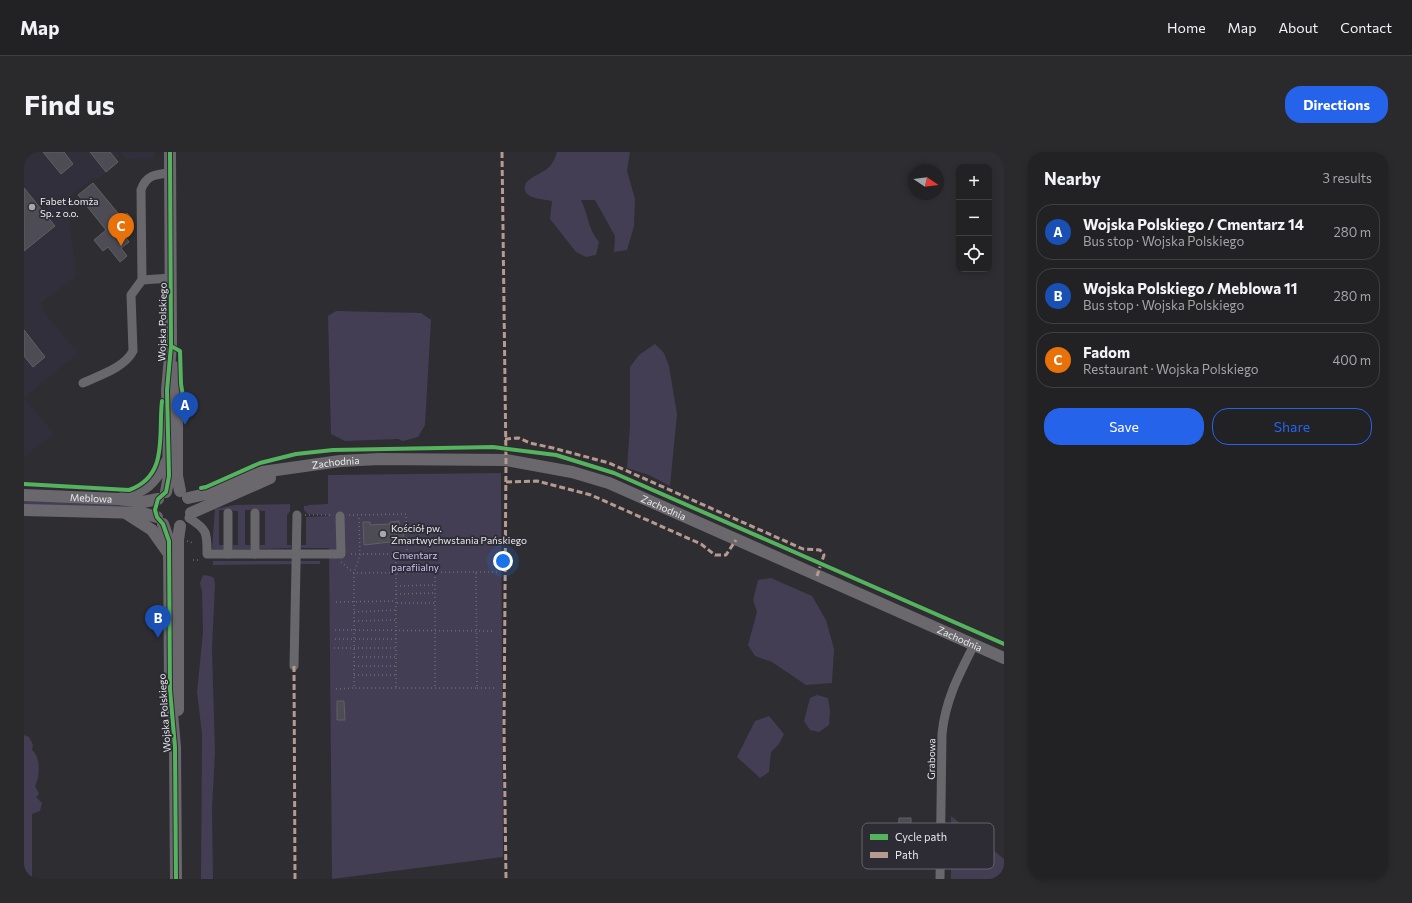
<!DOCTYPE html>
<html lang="en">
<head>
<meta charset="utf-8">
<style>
  body { margin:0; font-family:Commissioner,sans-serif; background:#2a2a2d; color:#f1f3f6 }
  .controls { position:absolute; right:12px; top:12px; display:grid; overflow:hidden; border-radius:8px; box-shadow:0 2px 6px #0003 }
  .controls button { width:36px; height:36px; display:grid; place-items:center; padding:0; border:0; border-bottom:1px solid #3f3f42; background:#222225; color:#f1f3f6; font:20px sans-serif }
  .compass { position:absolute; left:884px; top:12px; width:36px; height:36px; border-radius:50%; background:#222225; box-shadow:0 2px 6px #0003; rotate:103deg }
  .you { position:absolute; left:479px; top:409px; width:14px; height:14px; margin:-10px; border:3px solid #fff; border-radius:50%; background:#1a73e8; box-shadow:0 0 0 6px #1a73e833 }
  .badge { display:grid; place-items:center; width:26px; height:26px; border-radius:50%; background:#2563eb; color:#fff; font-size:13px; font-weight:700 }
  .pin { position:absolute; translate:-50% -33px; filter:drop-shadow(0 1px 2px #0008) }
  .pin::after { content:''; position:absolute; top:21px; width:14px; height:12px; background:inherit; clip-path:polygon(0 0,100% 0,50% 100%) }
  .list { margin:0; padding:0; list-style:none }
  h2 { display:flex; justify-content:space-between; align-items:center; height:52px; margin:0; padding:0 16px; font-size:17px }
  h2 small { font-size:13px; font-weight:400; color:#a2a4a7 }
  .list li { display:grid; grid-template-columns:26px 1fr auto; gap:12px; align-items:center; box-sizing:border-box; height:56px; margin:0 8px 8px; padding:0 8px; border:1px solid #3f3f42; border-radius:16px }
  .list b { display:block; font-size:15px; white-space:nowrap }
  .list p { margin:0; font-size:13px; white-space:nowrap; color:#a2a4a7 }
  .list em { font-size:13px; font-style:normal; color:#a2a4a7 }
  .actions { display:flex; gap:8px; padding:12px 16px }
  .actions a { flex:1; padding:9px 0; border:1px solid #2563eb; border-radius:16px; text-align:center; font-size:14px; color:#2563eb }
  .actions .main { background:#2563eb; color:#fff }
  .icon { flex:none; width:22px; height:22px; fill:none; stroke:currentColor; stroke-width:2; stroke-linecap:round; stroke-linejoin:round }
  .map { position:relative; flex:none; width:980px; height:727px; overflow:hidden; border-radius:16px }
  header { display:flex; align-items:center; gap:24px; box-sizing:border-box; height:56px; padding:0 20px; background:#222225; border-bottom:1px solid #3f3f42 }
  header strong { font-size:19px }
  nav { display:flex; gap:22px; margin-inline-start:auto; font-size:14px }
  .intro { display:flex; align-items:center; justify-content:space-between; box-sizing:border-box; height:96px; padding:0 24px }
  h1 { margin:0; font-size:28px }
  .button { padding:10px 18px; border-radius:16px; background:#2563eb; color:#fff; font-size:14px; font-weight:700 }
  main { display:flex; gap:24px; padding:0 24px }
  aside { flex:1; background:#222225; border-radius:16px; box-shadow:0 2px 6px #0003 }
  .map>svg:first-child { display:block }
  .built { fill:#312f3b }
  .green { fill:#433e53 }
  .building { fill:#4d4b54; stroke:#616063 }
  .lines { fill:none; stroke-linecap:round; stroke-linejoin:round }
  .path { stroke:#6c6b70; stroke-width:1.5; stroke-dasharray:1 3; stroke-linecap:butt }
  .minor { stroke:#68676c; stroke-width:9 }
  .major { stroke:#6a686d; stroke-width:12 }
  .quiet { stroke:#b69a8f; stroke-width:3; stroke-dasharray:6 3; stroke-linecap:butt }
  .cycleway-casing { stroke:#2d2b33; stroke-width:6 }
  .cycleway { stroke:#56b35d; stroke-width:4 }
  .poi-dot { fill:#a8a7ac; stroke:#2d2b33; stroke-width:1.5 }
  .labels { text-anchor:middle; stroke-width:3.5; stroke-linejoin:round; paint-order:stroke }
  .poi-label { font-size:10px; fill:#eae9ee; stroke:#2d2b33; text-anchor:start }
  .street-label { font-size:10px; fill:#eae9ee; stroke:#2d2b33 }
  .park-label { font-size:10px; fill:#cfc0fd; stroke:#2d2b33 }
  .key { fill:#2d2b33; stroke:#66646b; stroke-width:1 }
  .key-label { font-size:11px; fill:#eae9ee }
</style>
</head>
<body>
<header>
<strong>Map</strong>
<nav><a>Home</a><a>Map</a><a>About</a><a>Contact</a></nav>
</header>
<div class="intro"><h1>Find us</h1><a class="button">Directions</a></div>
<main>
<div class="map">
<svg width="980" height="727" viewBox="0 0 980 727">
  <rect width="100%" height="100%" fill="#2e2d31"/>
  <g class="built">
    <path d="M0,0H93L96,4L92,7L94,10L75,26H69L43,47L52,124L17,151L19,159L54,201L0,246Z"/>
    <path d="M96,0H130V6L102,7Z"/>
    <path d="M0,246L30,281L0,305Z"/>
  </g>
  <g class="green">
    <path d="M533,0H606L603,19L611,47L610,74L603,98L590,100L591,84L571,48H557C565,64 563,75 575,90L572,103L562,105L552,100L526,67L528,49C520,47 503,47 501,38C498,26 520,22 526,14C529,11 532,4 533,0Z"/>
    <path d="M312,159L397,161L407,168L401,273L394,285L379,289L374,287L321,289L307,282L304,164Z"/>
    <path d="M631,192L640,201L645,214L653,262L646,334L625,323L603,316L606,274V215L615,203Z"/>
    <path d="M477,321L479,705L308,727L305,396H277V393H282V365L304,364V363L284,362L280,358V354H284V353L304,352V323Z"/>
    <path d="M0,348L116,353L115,359L0,354Z"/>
    <path d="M266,352V359L263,363V393H267V396L236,397V393H241V359L221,358V393H226V397H209V393H214V359L195,358V393H200V397H188L191,357L211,353Z"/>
    <path d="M189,409H296V412L189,413Z"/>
    <path d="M179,423L186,424L190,426L191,432L188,497L191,600L188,657L189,727H177L178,582L173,540L179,480L178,440L176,431Z"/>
    <path d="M747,426L788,444L802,468L810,497L808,531L782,533L748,510L731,504L724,493L733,460L729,448L734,428Z"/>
    <path d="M793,543L804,546L806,559L805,573L795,580L786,578L780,569L786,546Z"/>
    <path d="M745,564L760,582L755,592L747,600L745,620L736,626L713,605L731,569Z"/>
    <path d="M0,583L5,585L9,593L8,598C17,604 16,626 11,634L15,642L12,645L18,651L16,659L8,662V727H0Z"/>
    <path d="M927,664L980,707V727H927Z"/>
  </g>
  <g class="building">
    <path d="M19,0H40L49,12L37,22Z"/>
    <path d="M66,0H86L94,10L82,20Z"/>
    <path d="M69,31L98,66L103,61L108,67L101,84L105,90L97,96L103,104L96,110L84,95L79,99L70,88L82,78L54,43Z"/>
    <path d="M0,36L31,74L0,99Z"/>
    <path d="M0,178L21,205L9,215L0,204Z"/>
    <path d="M375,369V376H379L380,387L375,388V393H366V390L340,393L339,370H346V373L366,372V370Z"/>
    <path d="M313,549H320L321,568H313Z"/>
    <path d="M875,666H887V682H874Z"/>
  </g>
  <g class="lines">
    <g class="path">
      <path d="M281,363H307"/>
      <path d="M325,363L382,362L383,402H325"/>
      <path d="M163,389L169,391"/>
      <path d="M372,402V536"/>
      <path d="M169,408H177"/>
      <path d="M317,410L330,421L452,420L453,536H330V421L336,403L335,363"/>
      <path d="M452,420H475"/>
      <path d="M411,421V536"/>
      <path d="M372,434L410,433"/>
      <path d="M372,442L411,441"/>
      <path d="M312,450L372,449"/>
      <path d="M373,451H411"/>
      <path d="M330,460L372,458"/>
      <path d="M330,469L372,468"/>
      <path d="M311,478L471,479"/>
      <path d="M311,487H372"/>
      <path d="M310,496H372"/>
      <path d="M330,505H372"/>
      <path d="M330,514H372"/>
      <path d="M330,523H372"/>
      <path d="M453,536H471"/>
      <path d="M312,537L330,536"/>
    </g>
    <g class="minor">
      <path d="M118,128L147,126"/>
      <path d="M59,231C76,223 100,216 109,199L107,143L118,128L117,38C122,23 132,22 146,21"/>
      <path d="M204,361V402"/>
      <path d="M165,366C184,378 183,381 183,402H317L316,364"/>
      <path d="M231,402V361"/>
      <path d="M270,514L273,363"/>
      <path d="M916,727L918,582C921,549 935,522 950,493"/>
    </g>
    <g class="major">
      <path d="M150,215L153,233V324L156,339"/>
      <path d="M142,340L145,324L143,238L147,194L146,0"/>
      <path id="s1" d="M0,343L95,347L119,350L134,347"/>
      <path d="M98,346C125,337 128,331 144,308"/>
      <path id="s2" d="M164,346L191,340L238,320L316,309L355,307L482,308L548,320L585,331L980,506"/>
      <path d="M0,358L118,361L133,365"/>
      <path d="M167,361L246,326"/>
      <path d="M103,362L128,378L145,402"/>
      <path d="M139,372L145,389L146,538L151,595L152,727"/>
      <path d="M154,558V388L156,374"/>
    </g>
    <g class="quiet">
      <path d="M478,0L482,308L480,576L482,727"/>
      <path d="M481,287L495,286L506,291L529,296L585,311L779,397L796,398L800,403L793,424"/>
      <path d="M482,330L513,329L567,343L677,392L691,403H702L712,388"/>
      <path d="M270,514L271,727"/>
    </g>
    <defs>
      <g id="cycleway">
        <path d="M146,0L147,194L143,238L145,324L142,340L134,347L131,358L133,365L139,372L145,389L146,538L151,595L152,727"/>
        <path d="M147,194L156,199L157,232L161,257"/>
        <path d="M0,332L105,338C145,324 134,283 138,249"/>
        <path d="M177,336L182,335L236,311L272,302L309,298L469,295L532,303L590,321L980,492"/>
      </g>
    </defs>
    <use href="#cycleway" class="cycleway-casing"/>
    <use href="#cycleway" class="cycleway"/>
  </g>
  <g class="poi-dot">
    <circle cx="8" cy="55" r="4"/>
    <circle cx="359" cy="382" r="4"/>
  </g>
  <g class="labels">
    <g class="poi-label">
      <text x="16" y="53">Fabet Łomża<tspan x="16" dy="12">Sp. z o.o.</tspan></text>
      <text x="367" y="380">Kościół pw.<tspan x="367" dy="12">Zmartwychwstania Pańskiego</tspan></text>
    </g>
    <g class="street-label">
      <text transform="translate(138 170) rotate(-89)" y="4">Wojska Polskiego</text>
      <text dy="4" stroke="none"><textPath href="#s2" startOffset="153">Zachodnia</textPath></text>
      <text dy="4" stroke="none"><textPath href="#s1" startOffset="67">Meblowa</textPath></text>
      <text dy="4" stroke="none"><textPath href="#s2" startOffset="489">Zachodnia</textPath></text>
      <text dy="4" stroke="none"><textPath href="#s2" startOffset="813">Zachodnia</textPath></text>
      <text transform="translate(140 561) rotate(-94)" y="4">Wojska Polskiego</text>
      <text transform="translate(907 607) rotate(-89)" y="4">Grabowa</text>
    </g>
    <g class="park-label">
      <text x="391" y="407">Cmentarz<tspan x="391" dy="12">parafiialny</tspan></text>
    </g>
  </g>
  <rect x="838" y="671" width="132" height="46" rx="6" class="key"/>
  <rect x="846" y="682" width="18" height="6" fill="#56b35d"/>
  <rect x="846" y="700" width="18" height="6" fill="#b69a8f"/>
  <g class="key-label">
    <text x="871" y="689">Cycle path</text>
    <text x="871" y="707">Path</text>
  </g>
</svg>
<div class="controls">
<button>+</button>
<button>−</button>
<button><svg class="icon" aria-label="locate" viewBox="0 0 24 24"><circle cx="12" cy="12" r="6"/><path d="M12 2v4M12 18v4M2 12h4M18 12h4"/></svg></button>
</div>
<svg class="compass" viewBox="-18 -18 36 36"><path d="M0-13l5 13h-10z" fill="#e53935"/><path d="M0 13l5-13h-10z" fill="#a2a4a7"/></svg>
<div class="you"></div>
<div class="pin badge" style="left:161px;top:273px;background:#1a4fb4">A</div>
<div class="pin badge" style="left:134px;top:486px;background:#1a4fb4">B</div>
<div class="pin badge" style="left:97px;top:94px;background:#e8710a">C</div>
</div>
<aside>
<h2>Nearby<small>3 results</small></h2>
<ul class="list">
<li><span class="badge" style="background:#1a4fb4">A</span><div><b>Wojska Polskiego / Cmentarz 14</b><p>Bus stop · Wojska Polskiego</p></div><em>280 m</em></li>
<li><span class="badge" style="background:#1a4fb4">B</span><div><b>Wojska Polskiego / Meblowa 11</b><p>Bus stop · Wojska Polskiego</p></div><em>280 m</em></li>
<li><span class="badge" style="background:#e8710a">C</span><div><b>Fadom</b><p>Restaurant · Wojska Polskiego</p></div><em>400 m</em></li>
</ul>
<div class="actions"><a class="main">Save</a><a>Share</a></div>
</aside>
</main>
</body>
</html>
